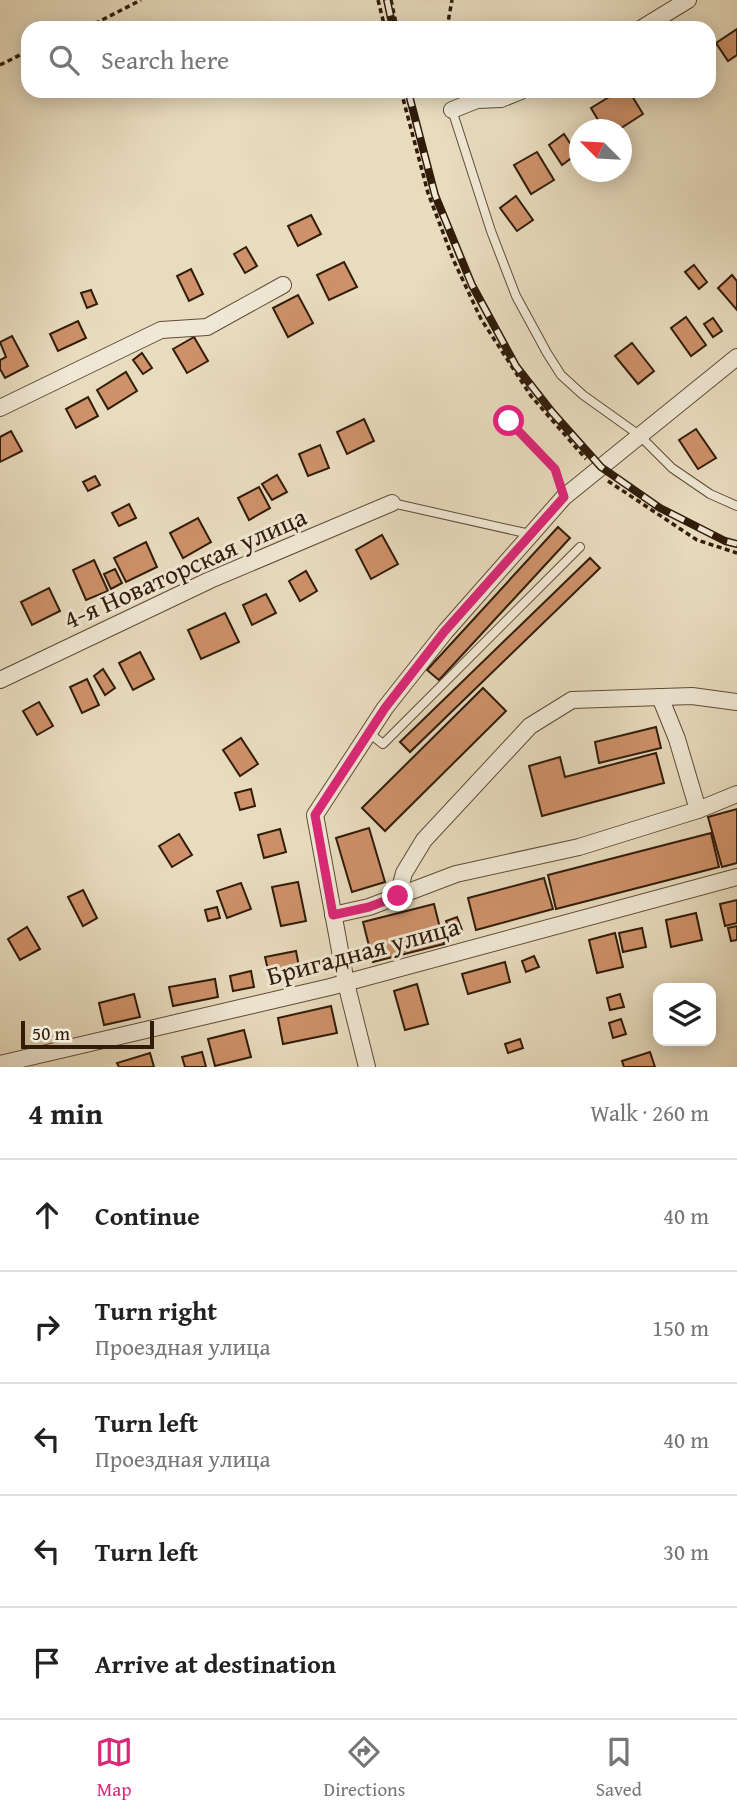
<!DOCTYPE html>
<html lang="en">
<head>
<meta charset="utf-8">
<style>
  body { margin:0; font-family:"Gentium Book Plus",serif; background:#f2f2f2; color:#222 }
  .controls { position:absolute; right:21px; bottom:21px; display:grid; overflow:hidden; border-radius:14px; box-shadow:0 4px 18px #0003 }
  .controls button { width:63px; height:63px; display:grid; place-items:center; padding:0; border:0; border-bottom:2px solid #e0e0e0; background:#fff; color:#222; font:35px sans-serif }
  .compass { position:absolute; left:569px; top:119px; width:63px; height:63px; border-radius:50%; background:#fff; box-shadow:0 4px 18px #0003; rotate:294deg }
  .scale { position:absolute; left:21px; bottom:18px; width:133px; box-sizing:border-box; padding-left:7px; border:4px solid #311c0a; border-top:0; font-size:19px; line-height:24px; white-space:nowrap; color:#311c0a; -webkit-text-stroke:5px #f0e8d5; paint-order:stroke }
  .stop { position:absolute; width:21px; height:21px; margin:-16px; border:5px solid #db2777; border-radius:50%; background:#fff }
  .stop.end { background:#db2777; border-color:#fff; box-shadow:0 2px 7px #0008 }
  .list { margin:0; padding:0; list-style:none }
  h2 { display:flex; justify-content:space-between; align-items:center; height:91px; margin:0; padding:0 28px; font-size:30px }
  h2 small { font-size:23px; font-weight:400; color:#767676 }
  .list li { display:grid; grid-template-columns:46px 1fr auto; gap:21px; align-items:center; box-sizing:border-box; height:112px; padding:0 28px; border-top:2px solid #e0e0e0 }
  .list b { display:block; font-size:26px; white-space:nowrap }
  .list p { margin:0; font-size:23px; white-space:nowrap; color:#767676 }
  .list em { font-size:23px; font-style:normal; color:#767676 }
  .icon { flex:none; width:38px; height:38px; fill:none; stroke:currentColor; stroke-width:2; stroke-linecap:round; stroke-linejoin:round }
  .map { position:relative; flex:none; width:737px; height:1067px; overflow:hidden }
  .search { position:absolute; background:#fff; box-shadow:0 4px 18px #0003; left:21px; right:21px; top:21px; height:77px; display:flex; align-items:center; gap:18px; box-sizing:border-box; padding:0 24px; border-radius:21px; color:#767676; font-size:26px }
  .sheet { height:651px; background:#fff }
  nav { display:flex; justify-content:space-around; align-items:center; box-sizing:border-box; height:98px; border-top:2px solid #e0e0e0; background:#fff; font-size:19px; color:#767676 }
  nav a { display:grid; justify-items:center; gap:4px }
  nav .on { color:#db2777 }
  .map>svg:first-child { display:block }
  .building { fill:#ce9169; stroke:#311c0a; stroke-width:2 }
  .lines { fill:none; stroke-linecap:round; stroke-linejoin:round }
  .service-casing { stroke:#5f4c37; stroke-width:10 }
  .minor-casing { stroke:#5f4c37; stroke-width:18 }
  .path { stroke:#311c0a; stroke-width:3.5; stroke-dasharray:5 3.5; stroke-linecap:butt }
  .service { stroke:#f0e8d5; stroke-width:8 }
  .minor { stroke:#f0e8d5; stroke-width:16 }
  .rail-casing { stroke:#311c0a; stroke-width:8 }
  .rail { stroke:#f0e8d5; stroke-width:5; stroke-dasharray:16; stroke-linecap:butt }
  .route { stroke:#db2777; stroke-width:9 }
  .labels { text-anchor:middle; stroke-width:6; stroke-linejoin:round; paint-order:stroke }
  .street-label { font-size:26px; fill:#311c0a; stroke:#f0e8d5 }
</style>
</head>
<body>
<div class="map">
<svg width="737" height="1067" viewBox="0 0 737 1067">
  <rect width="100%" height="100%" fill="#e8dcbe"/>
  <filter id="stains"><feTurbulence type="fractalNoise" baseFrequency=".00286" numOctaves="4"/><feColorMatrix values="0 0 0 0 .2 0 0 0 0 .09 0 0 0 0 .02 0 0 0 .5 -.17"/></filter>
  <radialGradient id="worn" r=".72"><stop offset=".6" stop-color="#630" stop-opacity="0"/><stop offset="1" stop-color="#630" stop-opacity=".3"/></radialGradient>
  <g class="building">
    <path d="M737,29V55L728,61L716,43Z"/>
    <path d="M619,91H629L643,114L618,130H604L591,108Z"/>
    <path d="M564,134L577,154L562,165L549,145Z"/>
    <path d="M537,152L554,180L531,194L514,165Z"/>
    <path d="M516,196L533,220L517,231L500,208Z"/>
    <path d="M311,215L321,234L298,246L288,226Z"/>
    <path d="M246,247L257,266L245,273L234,254Z"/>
    <path d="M344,262L357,287L329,300L317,275Z"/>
    <path d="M694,265L707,282L699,289L685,272Z"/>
    <path d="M191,269L203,294L189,301L177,276Z"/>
    <path d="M732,275L737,281V310L718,288Z"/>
    <path d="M91,290L97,304L87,308L81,293Z"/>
    <path d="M298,295L313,323L288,337L273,308Z"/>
    <path d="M686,317L706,345L691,356L671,328Z"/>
    <path d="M713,318L722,331L713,337L704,324Z"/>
    <path d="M78,321L86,338L58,351L50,334Z"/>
    <path d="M12,336L28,366L5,378L0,369V360L6,357L0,342Z"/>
    <path d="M194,337L208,361L187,373L173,349Z"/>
    <path d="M632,343L654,371L638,384L615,356Z"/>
    <path d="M142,353L152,368L143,374L133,360Z"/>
    <path d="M126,372L137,391L108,409L97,390Z"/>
    <path d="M88,397L98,416L76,428L66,409Z"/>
    <path d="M364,419L374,441L347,454L337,432Z"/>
    <path d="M696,429L716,458L698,469L679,440Z"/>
    <path d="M11,431L22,451L0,462V437Z"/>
    <path d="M320,445L329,468L308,476L299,454Z"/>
    <path d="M277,475L287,492L272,500L262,484Z"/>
    <path d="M95,476L100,485L88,491L83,482Z"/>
    <path d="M259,487L270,508L249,520L238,498Z"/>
    <path d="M129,504L136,518L119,526L112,513Z"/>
    <path d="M198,518L211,542L183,558L170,533Z"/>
    <path d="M558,527L570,538L439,680L427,670Z"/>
    <path d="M382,535L398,564L371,579L356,550Z"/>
    <path d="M146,542L157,567L126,582L114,558Z"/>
    <path d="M590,558L600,568L410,752L400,742Z"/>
    <path d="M94,560L108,591L86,600L73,570Z"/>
    <path d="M115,569L122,583L111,589L104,574Z"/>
    <path d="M306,571L317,591L300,601L289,581Z"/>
    <path d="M49,588L60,611L32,625L21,602Z"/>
    <path d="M266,594L276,613L252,625L243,605Z"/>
    <path d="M225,613L239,642L201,659L188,630Z"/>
    <path d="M140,652L154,679L133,690L119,663Z"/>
    <path d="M103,669L115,688L105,695L94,676Z"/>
    <path d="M87,679L99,705L82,713L70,687Z"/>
    <path d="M483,688L506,711L385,831L362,808Z"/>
    <path d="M39,702L53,726L37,735L23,711Z"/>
    <path d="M656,727L661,748L599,763L595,742Z"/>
    <path d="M241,738L258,764L240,776L223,750Z"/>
    <path d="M656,753L664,783L542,816L529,766L560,757L565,777Z"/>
    <path d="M251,789L255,806L240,810L235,793Z"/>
    <path d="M737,809V863L722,867L708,817Z"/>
    <path d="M369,828L385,882L352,892L336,838Z"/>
    <path d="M280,829L286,852L264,858L258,835Z"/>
    <path d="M711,833L719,867L556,909L548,875Z"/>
    <path d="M179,834L192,855L172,867L159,846Z"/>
    <path d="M544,878L553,909L476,930L468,898Z"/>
    <path d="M298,882L306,921L281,926L272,887Z"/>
    <path d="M241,883L251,909L227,918L217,891Z"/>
    <path d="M83,890L97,918L83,926L68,897Z"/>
    <path d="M737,900V923L725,926L720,904Z"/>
    <path d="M434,904L444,944L373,962L363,922Z"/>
    <path d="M217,907L220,918L208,921L205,910Z"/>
    <path d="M696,913L702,940L671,947L666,920Z"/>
    <path d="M457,917L462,930L451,934L446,921Z"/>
    <path d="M737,926V940L731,941L728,928Z"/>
    <path d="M27,927L40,949L20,960L8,939Z"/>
    <path d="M642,928L646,947L623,952L619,933Z"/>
    <path d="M615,933L623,967L597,973L589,940Z"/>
    <path d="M296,951L301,977L271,983L265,957Z"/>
    <path d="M534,956L539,967L526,972L522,961Z"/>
    <path d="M505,962L510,982L468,994L462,974Z"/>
    <path d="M251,971L254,987L233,991L230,976Z"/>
    <path d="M215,979L218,997L173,1006L169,987Z"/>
    <path d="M417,984L428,1024L405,1030L394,991Z"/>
    <path d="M134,994L140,1017L104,1025L99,1003Z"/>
    <path d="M620,994L624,1007L610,1010L607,998Z"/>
    <path d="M331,1006L337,1033L283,1044L278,1018Z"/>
    <path d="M621,1019L626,1034L613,1038L609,1023Z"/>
    <path d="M244,1030L251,1057L215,1066L208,1039Z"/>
    <path d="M520,1039L523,1048L508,1053L505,1044Z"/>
    <path d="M202,1052L206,1067H185L182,1057Z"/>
    <path d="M650,1052L655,1067H624L622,1061Z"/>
    <path d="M150,1053L154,1067H119L117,1063Z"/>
  </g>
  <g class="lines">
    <defs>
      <g id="service">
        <path d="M452,110L491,231L516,296L547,353L561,375L583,395L639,435L672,468L710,494L737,506"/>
        <path d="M392,503L530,534"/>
        <path d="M369,733L383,744L580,547"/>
      </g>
      <g id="minor">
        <path d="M642,28L688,0"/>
        <path d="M452,110L477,100L501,99L521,91"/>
        <path d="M0,408L161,330L207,327L283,285"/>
        <path d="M0,680L210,580L392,503"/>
        <path d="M660,697L677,739L698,810"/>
        <path d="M398,896L404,873L424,840L530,726L572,700L692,696L737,702"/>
        <path d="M333,915L369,907L456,874L579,847L698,810L737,794"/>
        <path d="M0,1064L330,987L737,877"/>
        <path d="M367,1067L346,983L315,815L385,708L445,632L564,497L737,357"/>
      </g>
    </defs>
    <use href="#service" class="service-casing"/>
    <use href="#minor" class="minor-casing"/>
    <g class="path">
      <path d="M378,0L385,28"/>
      <path d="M391,0L397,28"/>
      <path d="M54,28L60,23H96L141,0"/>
      <path d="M447,28L452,0"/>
      <path d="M0,65L28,51"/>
      <path d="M401,91L428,193L453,259L481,319L531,396L586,459"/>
      <path d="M508,421L555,469L559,482"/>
      <path d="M608,481L697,540L737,553"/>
    </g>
    <use href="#service" class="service"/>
    <use href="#minor" class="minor"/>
    <defs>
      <g id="rail">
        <path d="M387,0L393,28"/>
        <path d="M408,91L435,195L472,285L516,366L552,412L601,467L660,508L725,541L737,544"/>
      </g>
    </defs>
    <use href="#rail" class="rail-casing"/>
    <use href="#rail" class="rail"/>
  </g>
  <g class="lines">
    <path class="route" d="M398,896L369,907L333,915L315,815L385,708L444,632L564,497L555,469L509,421"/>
  </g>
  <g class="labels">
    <g class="street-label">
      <text transform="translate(185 568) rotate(-24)" y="9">4-я Новаторская улица</text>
      <text transform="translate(363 951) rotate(-15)" y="9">Бригадная улица</text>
    </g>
  </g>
  <rect width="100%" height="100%" filter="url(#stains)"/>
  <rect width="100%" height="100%" fill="url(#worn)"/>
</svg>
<div class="controls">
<button><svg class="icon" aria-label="layers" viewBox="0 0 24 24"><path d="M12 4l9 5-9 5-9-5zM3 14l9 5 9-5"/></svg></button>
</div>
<svg class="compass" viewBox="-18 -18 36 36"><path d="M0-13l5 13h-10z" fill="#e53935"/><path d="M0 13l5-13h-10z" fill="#767676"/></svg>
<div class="scale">50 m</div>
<div class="stop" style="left:509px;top:421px"></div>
<div class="stop end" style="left:398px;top:896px"></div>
<div class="search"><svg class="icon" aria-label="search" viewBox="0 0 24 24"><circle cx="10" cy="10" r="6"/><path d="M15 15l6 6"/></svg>Search here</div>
</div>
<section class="sheet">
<h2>4 min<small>Walk · 260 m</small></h2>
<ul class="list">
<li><svg class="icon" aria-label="ahead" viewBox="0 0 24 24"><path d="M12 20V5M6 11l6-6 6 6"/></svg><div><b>Continue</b></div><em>40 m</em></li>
<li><svg class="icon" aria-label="right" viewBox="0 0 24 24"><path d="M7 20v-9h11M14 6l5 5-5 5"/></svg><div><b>Turn right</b><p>Проездная улица</p></div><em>150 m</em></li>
<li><svg class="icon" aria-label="left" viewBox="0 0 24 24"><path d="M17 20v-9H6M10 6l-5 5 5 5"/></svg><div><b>Turn left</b><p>Проездная улица</p></div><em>40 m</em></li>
<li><svg class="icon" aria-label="left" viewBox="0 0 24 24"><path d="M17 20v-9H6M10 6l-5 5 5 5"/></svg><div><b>Turn left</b></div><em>30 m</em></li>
<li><svg class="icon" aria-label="arrive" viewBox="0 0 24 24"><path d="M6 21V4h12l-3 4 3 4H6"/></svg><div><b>Arrive at destination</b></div></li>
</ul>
</section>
<nav>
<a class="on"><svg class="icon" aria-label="map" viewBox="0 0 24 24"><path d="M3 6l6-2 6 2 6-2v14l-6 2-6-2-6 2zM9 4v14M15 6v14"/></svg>Map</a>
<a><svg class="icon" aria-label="directions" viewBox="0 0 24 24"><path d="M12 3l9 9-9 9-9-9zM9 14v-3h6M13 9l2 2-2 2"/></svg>Directions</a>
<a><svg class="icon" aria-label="saved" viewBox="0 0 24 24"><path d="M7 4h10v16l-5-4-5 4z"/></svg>Saved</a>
</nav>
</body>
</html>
